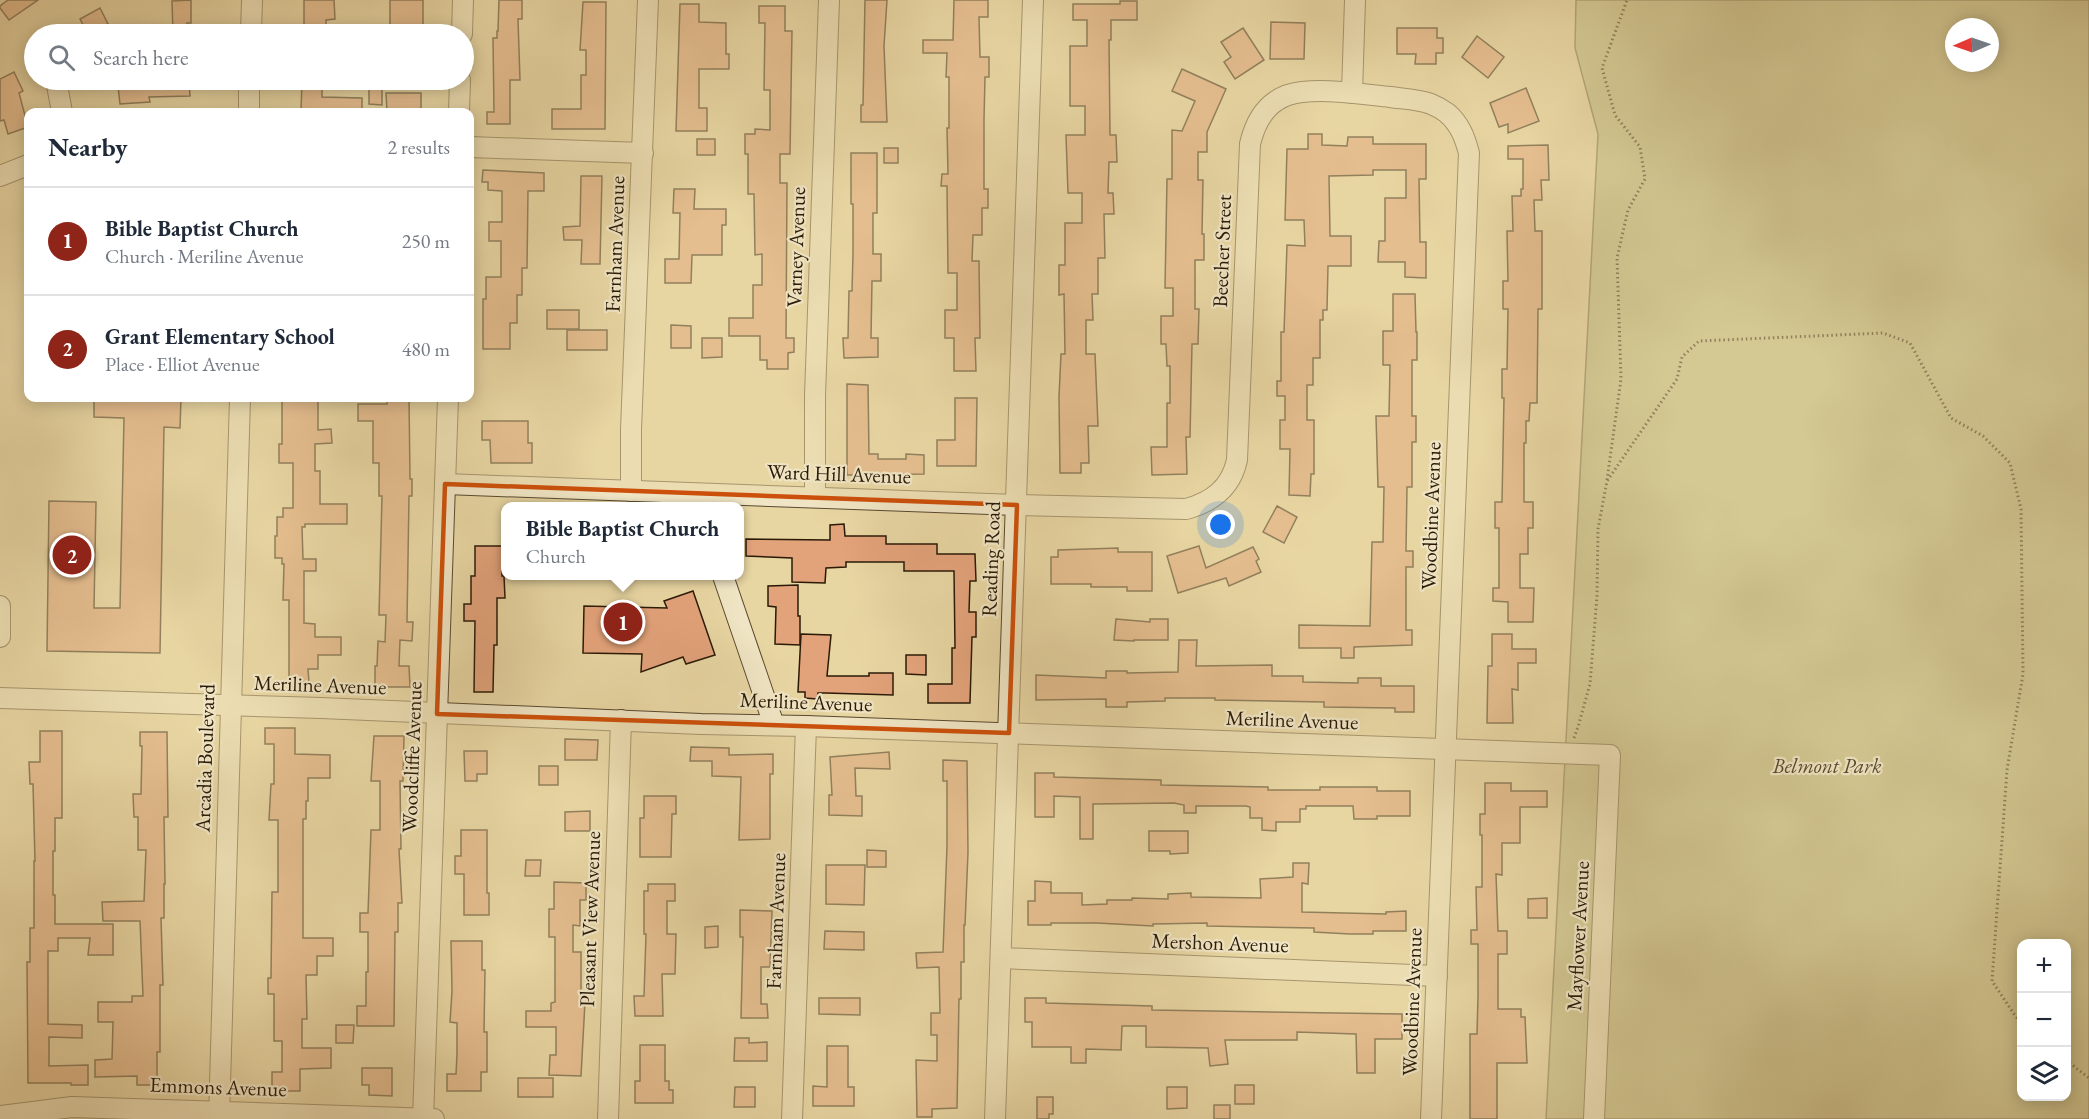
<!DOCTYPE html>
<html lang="en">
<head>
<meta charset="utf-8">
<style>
  body { margin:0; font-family:"EB Garamond",serif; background:#f6f6f7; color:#1f2937 }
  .controls { position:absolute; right:18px; bottom:18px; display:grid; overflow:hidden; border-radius:12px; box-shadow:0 3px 15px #0003 }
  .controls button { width:54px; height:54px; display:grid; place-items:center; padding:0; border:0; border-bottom:2px solid #e0e1e3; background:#fff; color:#1f2937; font:30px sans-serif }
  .compass { position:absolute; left:1945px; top:18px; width:54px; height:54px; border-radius:50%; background:#fff; box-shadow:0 3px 15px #0003; rotate:268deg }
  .you { position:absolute; left:1221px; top:525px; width:21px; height:21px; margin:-15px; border:4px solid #fff; border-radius:50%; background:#1a73e8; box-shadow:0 0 0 9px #1a73e833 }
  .badge { display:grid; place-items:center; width:39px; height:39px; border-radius:50%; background:#8f2418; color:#fff; font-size:20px; font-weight:700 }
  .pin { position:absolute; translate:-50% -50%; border:3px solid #fff; box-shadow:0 2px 6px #0006 }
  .popup { position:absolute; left:501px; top:502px; width:243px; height:78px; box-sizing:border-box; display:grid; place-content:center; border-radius:12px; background:#fff; filter:drop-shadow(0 2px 4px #0005); font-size:20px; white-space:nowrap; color:#747a83 }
  .popup b { font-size:22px; color:#1f2937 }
  .popup::after { content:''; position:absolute; left:50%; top:100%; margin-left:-12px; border:12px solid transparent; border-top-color:#fff }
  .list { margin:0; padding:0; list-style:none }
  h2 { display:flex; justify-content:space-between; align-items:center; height:78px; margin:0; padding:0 24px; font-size:26px }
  h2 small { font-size:20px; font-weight:400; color:#747a83 }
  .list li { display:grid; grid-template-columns:39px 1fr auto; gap:18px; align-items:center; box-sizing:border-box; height:108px; padding:0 24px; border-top:2px solid #e0e1e3 }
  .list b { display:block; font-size:22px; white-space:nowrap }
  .list p { margin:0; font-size:20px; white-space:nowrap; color:#747a83 }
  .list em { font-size:20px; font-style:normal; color:#747a83 }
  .icon { flex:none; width:33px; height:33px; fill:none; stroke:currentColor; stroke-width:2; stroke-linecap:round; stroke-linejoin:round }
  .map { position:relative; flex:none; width:2089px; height:1119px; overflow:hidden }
  .search { position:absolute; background:#fff; box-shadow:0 3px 15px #0003; left:24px; top:24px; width:450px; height:66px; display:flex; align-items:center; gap:15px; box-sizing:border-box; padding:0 21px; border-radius:33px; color:#747a83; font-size:22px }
  .panel { position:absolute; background:#fff; box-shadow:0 3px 15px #0003; left:24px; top:108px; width:450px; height:294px; border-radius:12px }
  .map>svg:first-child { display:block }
  .green { fill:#bdbb80; stroke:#746a44; stroke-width:1.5; fill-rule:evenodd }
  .building { fill:#e2a27a; stroke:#2a1a07; stroke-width:1.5 }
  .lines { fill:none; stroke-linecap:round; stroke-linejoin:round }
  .minor-casing { stroke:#59492e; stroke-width:22 }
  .path { stroke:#2a1a07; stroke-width:3; stroke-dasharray:1.5 3; stroke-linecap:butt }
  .minor { stroke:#efe4c3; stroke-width:20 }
  .marked { fill:none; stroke:#cc500b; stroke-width:4.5; stroke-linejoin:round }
  .labels { text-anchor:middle; stroke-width:4.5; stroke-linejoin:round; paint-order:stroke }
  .street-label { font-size:21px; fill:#2a1a07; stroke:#efe4c3 }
  .park-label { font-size:21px; font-style:italic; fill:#564a2b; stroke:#efe4c3 }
</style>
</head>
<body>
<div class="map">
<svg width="2089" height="1119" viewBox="0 0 2089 1119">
  <rect width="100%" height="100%" fill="#e7d5a2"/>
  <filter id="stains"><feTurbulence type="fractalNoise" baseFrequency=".00333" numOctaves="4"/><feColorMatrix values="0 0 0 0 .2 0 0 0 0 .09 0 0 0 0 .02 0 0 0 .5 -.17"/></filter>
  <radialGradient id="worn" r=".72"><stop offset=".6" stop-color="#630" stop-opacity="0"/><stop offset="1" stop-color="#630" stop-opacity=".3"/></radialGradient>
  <path class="green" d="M1576,0H2089V1119H1546L1598,134L1575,48ZM1954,27H1990V63H1954ZM2022,944H2066V1096H2022Z"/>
  <g class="building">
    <path d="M8,0H38L9,20L0,8V6Z"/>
    <path d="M191,0V23H187L188,34H173L172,1Z"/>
    <path d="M304,0H334L335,19L326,20V34H304Z"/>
    <rect x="390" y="0" width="33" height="34"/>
    <path d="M499,0H522V19H518L520,80H510V124H487V112H494L493,38H497V31H498Z"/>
    <path d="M865,0H887L884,46L887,122H861V105H863Z"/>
    <path d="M954,0H988V17H979L980,57H989V77H985L984,119V189H988V208H982V235H973L972,261H979L980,338H975L976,371H954V338H945V310H957V273H948L947,186H941L942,174H948L947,128H949V77H946L947,53H923V40H953Z"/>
    <path d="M1120,1H1137V20H1111V40H1109L1110,135H1116L1117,162H1109L1108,193H1113L1114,214H1104L1105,258H1098V294H1092L1093,320H1086V354H1095L1098,426H1088L1089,463H1081V473H1060L1059,397L1061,354H1065L1064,294L1059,295V265H1065V223H1082V193H1068L1066,135H1085V106H1070V46H1087V20H1073V4H1120Z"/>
    <path d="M583,2H606L605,129H552V109H581V75H586V50H580Z"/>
    <path d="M680,4H699V22L726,23V54H729V69H699V108H707V131H676Z"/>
    <path d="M759,6H785V31H792L790,154H780V183H787L786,338H794V352L788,353V369H767V360H760V336H729V318H753V285H762V254L755,255L754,194H748V154H745V134H755V129L770,130V90H764L765,23H759Z"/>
    <path d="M100,8L108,24L88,34L80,19Z"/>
    <path d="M1271,22L1305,23L1304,59H1270Z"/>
    <path d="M1243,28L1264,60L1235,79L1224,62L1231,57L1221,42Z"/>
    <path d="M1397,28H1437V38H1443V53H1436V64H1415L1416,54H1397Z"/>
    <path d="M1477,36L1504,57L1488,78L1462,57Z"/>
    <path d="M1182,69L1226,89L1207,132V152H1198V180H1203L1202,234H1204V260H1195V309H1199L1198,344H1192L1190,437H1186L1187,474L1152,475L1151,447H1167V403H1170V366H1167L1166,344H1161V316H1173V288H1165L1167,179H1172V130L1182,131L1195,101L1172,91Z"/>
    <path d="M14,72L23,91L19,93L28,127L8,134L4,120L0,121V79Z"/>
    <path d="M171,80H189L190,96L149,97L150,102L120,104L118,86L171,81Z"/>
    <path d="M302,80H322V97L362,98V112H301Z"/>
    <path d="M369,85H382V105L369,104Z"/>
    <path d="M1526,88L1539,121L1508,133V124L1499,127L1490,103Z"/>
    <path d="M386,93H421V112H387Z"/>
    <path d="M1308,134H1322V145L1347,146L1348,137H1373V144H1426V179H1419L1420,242H1426V278L1405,277V262H1378L1379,241H1385V198H1406V170H1373V175L1329,176L1330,236H1351V266H1328L1327,310H1323V320H1320V358H1313V385H1307V420H1314V474H1311L1310,496L1289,495L1290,449H1280V420H1285V396H1277V381H1281V332H1284L1287,245L1305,246L1304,220H1285L1287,149H1308Z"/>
    <rect x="697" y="139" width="18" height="16"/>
    <path d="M1548,145L1549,180H1541L1542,200H1534L1535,231H1542V309H1538L1537,403H1530L1529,421H1526V443H1524V502H1533V528H1528V554H1520V588H1534L1533,622H1508V602L1493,601V588H1499V528H1495V502H1502L1504,398H1502V369H1507L1508,309H1503V281H1508L1507,231H1513L1512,196H1521V189H1523V159H1508V146Z"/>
    <rect x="884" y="148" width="14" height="15"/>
    <path d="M851,153H877V213H873V254H881V281H872L871,338H878V357L844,358L843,338H848L849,291H852L853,254V204H851Z"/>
    <path d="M483,170L544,173V191H528L527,268H522V295H517V323H510V349H483V299H486V277H501V241H489V222H502V191L488,190V182H482Z"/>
    <path d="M581,176H602L600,264H581L582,240H564L563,227L580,226Z"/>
    <path d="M674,189H695L694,209H726V225H722V255H692L691,283H665V259H679L680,213H673Z"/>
    <path d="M1393,294H1415L1416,332H1417V360H1412V416H1416V442H1412V487H1407L1406,551H1413V567H1406V630H1412V645L1354,647V658H1341V648H1299V625L1370,626L1372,542H1383L1384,487H1378L1376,416H1389L1390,365H1383V331H1393Z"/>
    <rect x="547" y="310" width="32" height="19"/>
    <path d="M671,325L691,326V348H671Z"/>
    <rect x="567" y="330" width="40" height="20"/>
    <path d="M702,338H722V357L702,358Z"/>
    <path d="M847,384L868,385L869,454H878V459H906V454L924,455V474L847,475Z"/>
    <path d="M94,398H181L180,428L164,427L160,653L47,651L49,501L96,502L94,608H120L124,418L94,417Z"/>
    <path d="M299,398H318V430L331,429L332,443L315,444V471H320V504H347V524H305V527H302L303,559H316V571H304V623L315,624V637H341V655H318V669H308L309,682H289V600H283L284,564H282V558H275V536H277V517H283V508H293V463H279V444H282V400H299Z"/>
    <path d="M387,398H409L410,479H412V496H409L407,622H413L412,641L400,640L399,666H409L410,687H375V666H377L378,641L385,642L386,615H379L382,496H379V463H373V421H358V404H387Z"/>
    <path d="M955,398H977L976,466H937V440H955Z"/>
    <path d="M482,421H528V443H532V463H491L490,440H482Z"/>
    <path d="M1277,506L1297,517L1284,543L1263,532Z"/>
    <path d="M844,524L845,536H886V544H937V554H975L976,581H970L969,612H976V637H972L970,703H928V684H952V648H955L954,571H904V562H846V567L826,568L825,583L792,582V558L746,556V539L830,540V525Z"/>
    <path d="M475,546H502V576H504L505,598H497V645H494L493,692H474L475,621H464V604H471V576H475Z"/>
    <path d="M1199,546L1206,568L1253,547L1259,559L1256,561L1261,572L1229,586L1226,578L1178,593L1167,556Z"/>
    <path d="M1118,548V552H1152V591H1127V587H1091V584H1051V557H1058V550Z"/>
    <path d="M798,585V616H800V645L775,644L776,607L768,606V586Z"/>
    <path d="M693,591L715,655L686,664L683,657L641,672L642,654L583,653L584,606L667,608L664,601Z"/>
    <path d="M1116,619L1150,622V619H1168V640H1134V641L1114,640Z"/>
    <path d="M801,634L831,635L827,676H869V673H893V695L826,693H818L817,699L805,698V692H798Z"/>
    <path d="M1492,634H1512V649H1536V663H1518V690L1512,689L1513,723H1487L1488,666H1492Z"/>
    <path d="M1179,640H1197L1196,666L1272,665V676H1303V682L1358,683V678H1381V686H1414V712H1395V708L1324,707V702L1215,700V698H1165V701L1127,702V707H1106V699L1036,700V675L1106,678V671H1127V673L1178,672Z"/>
    <path d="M906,655H926V675L906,674Z"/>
    <path d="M265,728H295V754L330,755V778H308V801H306V819H303V938H333V956H317V975H306L307,1019H302V1048H331V1068L300,1069V1091H287L286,1096H272V1072H282V1041H274V994H268V978H271L272,892H278V820H269L271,784H274V744H265Z"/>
    <path d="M40,731H62V818H55V851H53V895H55V924H113V955H88L90,938H58V951H48V1024L82,1025V1038L49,1037V1066L88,1065V1085H71V1083H28L27,962H30V928H34V861H35L33,784H30L29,762H40Z"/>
    <path d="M140,732H167L168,817H164L165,884H164V918H161L163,985H160V1052H157V1085H137V1076L95,1077V1060L112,1059L113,1022H98V1002H132V996H143L140,921H103L102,902L144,901L146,850H138V817H134L133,794H141L142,746H140Z"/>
    <path d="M374,736H404L403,781H400L401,849H399L402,903H398V932H395L394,1026H357V1006H366V972H368V932H360V913H368L371,830H380V781H371Z"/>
    <path d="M565,739L598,740L597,760H565Z"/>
    <path d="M691,747L729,748V755L773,754V774H770V839L739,840L741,777L712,776V761H690Z"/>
    <path d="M464,751H487V774H477V781H465Z"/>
    <path d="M889,752L890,769L855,768L856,796H862V816L829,815V795H832L830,757Z"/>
    <path d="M943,760L967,761L968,852L965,925H964V962H961V999H959L957,1108L932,1109V1117H917L916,1060L937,1061V1035H931V1013H940L939,967L917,968L916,953L943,952L947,846V781H943Z"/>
    <rect x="539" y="766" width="19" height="19"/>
    <path d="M1035,773H1054V777L1161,780V785L1268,787V790H1320V787H1377V791H1410V816H1377V819H1354L1353,806H1306V809H1300V822H1276V831L1262,830V818H1250V807L1246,806H1196V813H1184V805L1174,803L1093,804V839H1080V797L1054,796V817H1035Z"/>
    <path d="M1485,783H1511V791H1547V807H1520V843H1502V875L1496,874L1498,931H1507V954H1498V1009H1521V1017H1525L1527,1063H1497V1119H1470V1034H1477L1478,996V944H1471V930H1477L1476,887H1482V835H1480V814H1485Z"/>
    <path d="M644,796H676V814H672L671,857H640V818H644Z"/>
    <path d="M590,811V831H565V812Z"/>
    <path d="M461,830H487V893H489V915H464V874H455V856H461Z"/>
    <path d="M1149,831H1188V853L1170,854V851H1149Z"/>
    <path d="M867,850L886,851V867H867Z"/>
    <path d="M526,860H541L540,876H525Z"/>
    <path d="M1293,863H1309L1308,884L1302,883V912L1386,914V912L1406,911V931H1373V934H1350L1314,932V928L1207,926V923L1153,924V926L1097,923H1051V925H1028V901H1035V881L1051,882V893H1082V905L1107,904V900H1132V898L1168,899V894L1191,893V897L1261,898L1260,879L1293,877Z"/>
    <path d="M826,865H865L864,905L826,904Z"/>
    <path d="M554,882L586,883V900H580V926L573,925V952H581V1002H585L581,1076L549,1075L550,1055H556V1027H526V1011H551V1003L555,1002V937H549V909H554Z"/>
    <path d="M648,884H675V901H667V934H676L675,974H662L663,1016H635L634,996H644L646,934H644V891H648Z"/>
    <path d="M1547,898V918H1528V899Z"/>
    <path d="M740,910L772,911L770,967H761V1004H767L768,1018H741L743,937H740Z"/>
    <path d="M718,926V947L705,948V927Z"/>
    <path d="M825,931L864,932V950L824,949Z"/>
    <path d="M451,941H482V970H485L484,1032H487V1072H481V1091H447V1074H456L457,1054V1023L450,1022L452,991Z"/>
    <path d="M819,998H860V1015L819,1014Z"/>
    <path d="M1025,998H1046V1003L1152,1006V1010L1402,1014V1039H1375V1073H1357L1356,1034L1297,1032V1040H1225L1228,1064L1210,1066L1208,1048L1146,1047V1026H1122L1121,1050L1086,1049V1063H1071V1047H1032V1022H1025Z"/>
    <path d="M336,1025H354L353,1043H336Z"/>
    <path d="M735,1038H749V1043L767,1042V1061H734Z"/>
    <path d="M640,1045H665V1081H669V1090H673V1103H635V1081H640Z"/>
    <path d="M827,1046H848V1087H854V1106H813V1086L827,1087Z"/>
    <path d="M362,1068H392V1096L369,1095V1085H362Z"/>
    <rect x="518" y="1078" width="35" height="19"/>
    <rect x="1235" y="1085" width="19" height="19"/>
    <path d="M735,1087H755V1107H734Z"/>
    <path d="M1167,1087H1187V1108L1167,1109Z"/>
    <path d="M1037,1097H1053V1114H1049V1119H1037Z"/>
    <rect x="1214" y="1105" width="16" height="14"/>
  </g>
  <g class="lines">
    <defs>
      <g id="minor">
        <path d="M251,34L252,0"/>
        <path d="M462,34L463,0"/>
        <path d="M56,80L62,112"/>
        <path d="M1352,93L1355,0"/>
        <path d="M249,112V80"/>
        <path d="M459,112L460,80"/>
        <path d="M470,147L643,153"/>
        <path d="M0,176L28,165"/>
        <path d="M445,484L1017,505L1186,509C1212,502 1231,488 1237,460L1250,144C1254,127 1261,111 1276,101C1283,96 1293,93 1302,92C1330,89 1362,94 1390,97C1404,99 1418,99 1431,104C1436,106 1443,110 1447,113C1460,124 1465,138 1469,153L1431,1119"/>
        <path d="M631,491V430L648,0"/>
        <path d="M815,497V396L829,0"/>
        <path d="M723,576L774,725"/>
        <path d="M0,606V637"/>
        <path d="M0,698L321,708L701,724L806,726L1610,755L1594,1119"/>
        <path d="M1001,958L1437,976"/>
        <path d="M0,1116L72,1107L434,1119"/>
        <path d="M219,1119L240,398"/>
        <path d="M423,1119L448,398"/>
        <path d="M608,1119L621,720"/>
        <path d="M792,1119L806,726"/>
        <path d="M995,1119L1033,0"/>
      </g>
    </defs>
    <use href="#minor" class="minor-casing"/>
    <g class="path">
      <path d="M1607,480L1621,379L1617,258L1628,210L1645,179L1640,147L1615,115L1602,68L1627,0"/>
      <path d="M1574,738L1578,727L1590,684L1597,596L1598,529L1607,481L1677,379L1682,357L1699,341L1883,333L1910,343L1951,418L1983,436L2010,463L2021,509L2023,674L2007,770L1992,981L2016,1017L2022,1022"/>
      <path d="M2066,1060L2089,1078"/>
    </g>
    <use href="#minor" class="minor"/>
  </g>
  <path d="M0 0H2089V1119H0ZM445,484L1017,505L1009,733L437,714Z" fill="#e7d5a2" fill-opacity=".55" fill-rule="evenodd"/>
  <path class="marked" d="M445,484L1017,505L1009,733L437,714Z"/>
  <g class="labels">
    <g class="street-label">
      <text transform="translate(615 244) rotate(-88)" y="7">Farnham Avenue</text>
      <text transform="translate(796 247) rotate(-88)" y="7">Varney Avenue</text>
      <text transform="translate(1222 251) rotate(-88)" y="7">Beecher Street</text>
      <text transform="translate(839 474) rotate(2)" y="7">Ward Hill Avenue</text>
      <text transform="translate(1431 516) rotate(-88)" y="7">Woodbine Avenue</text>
      <text transform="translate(991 559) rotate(-88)" y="7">Reading Road</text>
      <text transform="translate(320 685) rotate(2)" y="7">Meriline Avenue</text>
      <text transform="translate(806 702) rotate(2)" y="7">Meriline Avenue</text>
      <text transform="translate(1292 720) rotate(2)" y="7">Meriline Avenue</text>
      <text transform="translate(412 757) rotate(-88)" y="7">Woodcliffe Avenue</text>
      <text transform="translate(205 758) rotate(-88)" y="7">Arcadia Boulevard</text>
      <text transform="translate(590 919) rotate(-88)" y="7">Pleasant View Avenue</text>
      <text transform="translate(776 921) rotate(-88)" y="7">Farnham Avenue</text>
      <text transform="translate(1578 936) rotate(-87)" y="7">Mayflower Avenue</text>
      <text transform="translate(1220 943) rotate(2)" y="7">Mershon Avenue</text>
      <text transform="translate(1412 1002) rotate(-88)" y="7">Woodbine Avenue</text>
      <text transform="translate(218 1087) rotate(2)" y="7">Emmons Avenue</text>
    </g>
    <g class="park-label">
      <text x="1827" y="773">Belmont Park</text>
    </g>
  </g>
  <rect width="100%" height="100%" filter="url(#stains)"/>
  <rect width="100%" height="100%" fill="url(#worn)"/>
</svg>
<div class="controls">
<button>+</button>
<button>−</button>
<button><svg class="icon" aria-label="layers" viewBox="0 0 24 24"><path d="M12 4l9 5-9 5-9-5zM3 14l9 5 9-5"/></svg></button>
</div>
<svg class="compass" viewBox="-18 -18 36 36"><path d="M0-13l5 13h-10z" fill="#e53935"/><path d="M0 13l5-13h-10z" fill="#747a83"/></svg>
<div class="you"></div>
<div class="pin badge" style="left:623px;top:622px">1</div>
<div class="popup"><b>Bible Baptist Church</b>Church</div>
<div class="pin badge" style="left:72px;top:555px">2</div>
<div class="search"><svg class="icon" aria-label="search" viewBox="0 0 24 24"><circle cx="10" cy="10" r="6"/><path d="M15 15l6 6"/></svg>Search here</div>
<section class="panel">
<h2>Nearby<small>2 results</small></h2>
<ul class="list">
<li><span class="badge">1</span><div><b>Bible Baptist Church</b><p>Church · Meriline Avenue</p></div><em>250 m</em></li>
<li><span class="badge">2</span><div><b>Grant Elementary School</b><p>Place · Elliot Avenue</p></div><em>480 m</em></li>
</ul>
</section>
</div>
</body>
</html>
